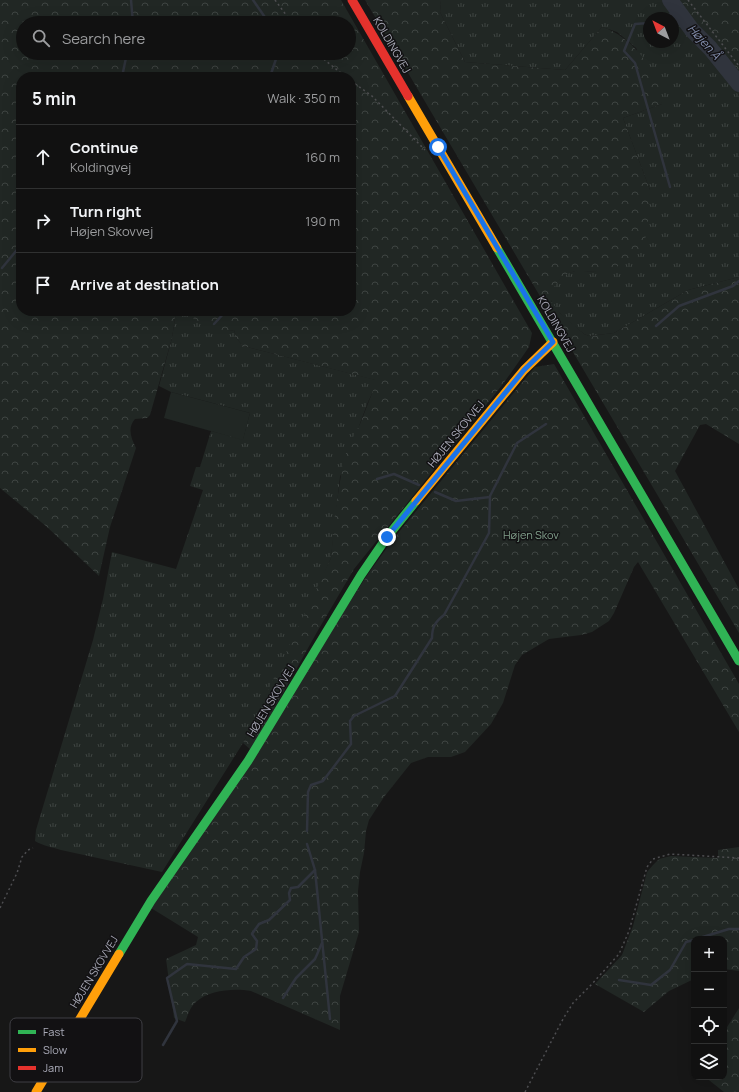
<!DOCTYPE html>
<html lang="en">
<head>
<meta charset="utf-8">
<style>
  body { margin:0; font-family:Manrope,sans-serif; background:#1a1a1a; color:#f1f3f6 }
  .controls { position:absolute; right:12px; bottom:12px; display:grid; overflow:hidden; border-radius:8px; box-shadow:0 4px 16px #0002 }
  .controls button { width:36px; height:36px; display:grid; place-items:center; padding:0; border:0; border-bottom:1px solid #303131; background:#111; color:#f1f3f6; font:20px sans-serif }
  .compass { position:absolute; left:643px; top:12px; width:36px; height:36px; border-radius:50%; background:#111; box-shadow:0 4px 16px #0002; rotate:318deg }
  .stop { position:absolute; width:12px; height:12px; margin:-9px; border:3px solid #1a73e8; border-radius:50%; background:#fff }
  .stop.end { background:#1a73e8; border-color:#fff; box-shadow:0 1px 4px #0008 }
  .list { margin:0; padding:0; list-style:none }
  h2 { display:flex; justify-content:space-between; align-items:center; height:52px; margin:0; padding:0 16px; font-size:17px }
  h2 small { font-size:13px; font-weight:400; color:#9c9d9f }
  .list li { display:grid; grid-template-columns:26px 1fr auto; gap:12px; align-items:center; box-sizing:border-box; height:64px; padding:0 16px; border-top:1px solid #303131 }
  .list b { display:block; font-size:15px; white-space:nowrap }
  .list p { margin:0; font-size:13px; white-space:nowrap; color:#9c9d9f }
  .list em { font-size:13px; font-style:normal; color:#9c9d9f }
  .icon { flex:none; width:22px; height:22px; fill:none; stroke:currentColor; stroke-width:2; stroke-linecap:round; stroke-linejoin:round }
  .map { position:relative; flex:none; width:739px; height:1092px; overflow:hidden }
  .search { position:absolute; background:#111; box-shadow:0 4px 16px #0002; left:16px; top:16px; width:340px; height:44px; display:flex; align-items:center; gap:10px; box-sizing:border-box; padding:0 14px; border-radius:22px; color:#9c9d9f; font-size:15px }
  .panel { position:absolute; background:#111; box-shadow:0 4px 16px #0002; left:16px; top:72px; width:340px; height:244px; border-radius:16px }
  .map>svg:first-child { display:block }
  .grass { fill:url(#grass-tufts); fill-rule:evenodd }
  .forest { fill:url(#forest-crowns); fill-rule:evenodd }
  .pitch { fill:#212724 }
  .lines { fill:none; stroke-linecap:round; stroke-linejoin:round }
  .stream { stroke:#30343d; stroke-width:2.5 }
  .river { stroke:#30343d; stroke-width:16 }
  .path { stroke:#4e4e51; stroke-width:1.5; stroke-dasharray:2 3; stroke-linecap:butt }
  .fast { stroke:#30b455; stroke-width:9 }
  .slow { stroke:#ff9f0a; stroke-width:9 }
  .jam { stroke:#e5322d; stroke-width:9 }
  .route { stroke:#1a73e8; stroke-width:5 }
  .labels { text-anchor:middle; stroke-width:3; stroke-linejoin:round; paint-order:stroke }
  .street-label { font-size:11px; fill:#a9aab7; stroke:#121113 }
  .park-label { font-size:11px; fill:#82a08c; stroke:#121113 }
  .water-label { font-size:12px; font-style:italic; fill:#848fae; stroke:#121113 }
  .key { fill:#121113; stroke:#3f3f44; stroke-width:1 }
  .key-label { font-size:11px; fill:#a9aab7 }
</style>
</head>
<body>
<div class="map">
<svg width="739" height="1092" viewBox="0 0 739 1092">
  <defs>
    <pattern id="grass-tufts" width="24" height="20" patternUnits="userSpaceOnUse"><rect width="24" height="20" fill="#212724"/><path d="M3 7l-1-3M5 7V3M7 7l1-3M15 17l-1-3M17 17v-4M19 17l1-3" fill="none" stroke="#3e4442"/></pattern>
    <pattern id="forest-crowns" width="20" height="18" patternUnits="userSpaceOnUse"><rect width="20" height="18" fill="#212724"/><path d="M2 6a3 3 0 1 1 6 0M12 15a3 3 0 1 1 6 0" fill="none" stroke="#3e4442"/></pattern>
  </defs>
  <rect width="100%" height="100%" fill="#171717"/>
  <g class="grass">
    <path d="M441,0H662L739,95V277L688,290L614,333L589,336L584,334C576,327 553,310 551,300C548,287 563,273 575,271C582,270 591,272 597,272L650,190L623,118L662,104L636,48L617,32L602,27L565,70L465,62L440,12ZM649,18H673V42H649Z"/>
    <path d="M176,311H184C195,321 220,332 234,330L237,339L243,346L376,380L377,383L368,402L340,477L331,558L310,606L243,743L162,872L61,850C52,847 43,846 35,841L36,830L93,640L103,599L112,552L176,569L203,490L190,486L196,467H200L211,431L243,439L250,413L171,392L159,386L172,338Z"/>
  </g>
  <g class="forest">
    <path d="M0,0H341L532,333L529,347L503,384L354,569L317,632L251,750L243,743L331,558L335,514L343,462L349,445L360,424L376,383L375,380L243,346L237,339L234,330C215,332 199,324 184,311H351V77H21V311H176L172,338L150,415L147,418L135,419C127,428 131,438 136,448L110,527L99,576L47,527L0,488ZM23,23H349V53H23Z"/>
    <path d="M365,0H441L440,12L465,62L565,70L602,27C631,35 662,74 662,104L623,118L650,190L647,234L639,252L631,259L611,270L597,272L575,271L567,274L559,280L554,287L552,292L551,301L560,313L584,334L589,336L614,333L688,290L739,277V444L706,424L700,425L675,471L739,589V633Z"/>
    <path d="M662,0H739V95Z"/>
    <path d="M554,364L739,684V732L638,562L634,567L614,613L609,621L592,632L581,635L549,639L522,655L515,665L503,703L491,724L465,752L451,757H428L411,763L384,797L369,820L366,831L364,853L360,872L358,891L359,932L340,996V1030L251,991C234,988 209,990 196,1002C190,1007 188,1015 185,1022L174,1018L166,959L196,945L198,937L151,908L368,574L394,538L535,367Z"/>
    <path d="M739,847V971L724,969V939H694V979L669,991L644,1012L595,984L622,955L633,926L647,872L653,865L659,859L671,856L718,858V850Z"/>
    <path d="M739,1008V1092H724L705,1077H724V1032Z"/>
  </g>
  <path class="pitch" d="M171,392L250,413L243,440L164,418Z"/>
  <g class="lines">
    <g class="stream">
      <path d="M131,0L133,23"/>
      <path d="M253,0L269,23"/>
      <path d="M671,1L672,0"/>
      <path d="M663,18L678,10"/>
      <path d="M649,23L635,24L624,51L635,63L670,187"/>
      <path d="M122,77L127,53"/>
      <path d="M270,77L278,53"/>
      <path d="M2,268L21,245"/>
      <path d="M214,324L226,311"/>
      <path d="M656,326L679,306L733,286L739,281"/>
      <path d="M377,479L394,474L419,485"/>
      <path d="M435,492L456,501L490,497"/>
      <path d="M307,831L308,792L311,785L323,781L351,744L350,721L354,716L395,696L432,638C432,627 435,622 444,615L489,533L490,496L517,443L546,424"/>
      <path d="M307,844L315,870L330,1019"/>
      <path d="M696,939L729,929H739"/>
      <path d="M619,980L651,985L670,970L686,942L694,940"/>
      <path d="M283,998L296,978L315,959L322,943"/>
      <path d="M163,1045L177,1021L167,978L187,964L236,969L244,957L256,949L257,941L252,934L259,924L269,920L290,900L289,893L291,888L298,887L315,870"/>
    </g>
    <path class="river" d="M670,0L692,30L710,48L739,84"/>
    <g class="path">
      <path d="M275,0L292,23"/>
      <path d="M688,0L739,66"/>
      <path d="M316,53L346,77"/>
      <path d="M351,81L372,96L425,150"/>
      <path d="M0,908L17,873L22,857L28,850L33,848"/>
      <path d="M525,1092L563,1019L573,1003L592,984L619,954L629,931L647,867L653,859L670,854L739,858"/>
    </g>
    <g class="fast">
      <path d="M497,248L739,661"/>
      <path d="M119,954L151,901L248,761L361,575L387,537L416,501"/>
    </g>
    <g class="slow">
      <path d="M408,96L497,248"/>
      <path d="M416,501L524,370L553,342"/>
      <path d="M36,1092L119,954"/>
    </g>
    <path class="jam" d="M352,0L408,96"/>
  </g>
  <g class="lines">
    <path class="route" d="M387,537L524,370L553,342L438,147"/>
  </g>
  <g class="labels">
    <g class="street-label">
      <text transform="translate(392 45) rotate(60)" y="4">KOLDINGVEJ</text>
      <text transform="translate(556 324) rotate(60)" y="4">KOLDINGVEJ</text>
      <text transform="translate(456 434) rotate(-51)" y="4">HØJEN SKOVVEJ</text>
      <text transform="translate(271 701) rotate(-59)" y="4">HØJEN SKOVVEJ</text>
      <text transform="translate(94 972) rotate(-59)" y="4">HØJEN SKOVVEJ</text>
    </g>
    <g class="park-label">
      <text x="531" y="539">Højen Skov</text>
    </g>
    <g class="water-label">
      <text transform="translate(704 42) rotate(48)" y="4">Højen Å</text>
    </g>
  </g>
  <rect x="10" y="1018" width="132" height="64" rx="6" class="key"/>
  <rect x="18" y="1030" width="18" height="4" fill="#30b455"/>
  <rect x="18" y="1048" width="18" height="4" fill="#ff9f0a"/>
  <rect x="18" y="1066" width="18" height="4" fill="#e5322d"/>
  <g class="key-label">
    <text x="43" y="1036">Fast</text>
    <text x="43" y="1054">Slow</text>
    <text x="43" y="1072">Jam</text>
  </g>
</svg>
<div class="controls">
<button>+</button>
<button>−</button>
<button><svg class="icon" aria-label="locate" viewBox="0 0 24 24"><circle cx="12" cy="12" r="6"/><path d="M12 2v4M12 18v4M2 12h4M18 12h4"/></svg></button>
<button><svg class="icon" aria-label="layers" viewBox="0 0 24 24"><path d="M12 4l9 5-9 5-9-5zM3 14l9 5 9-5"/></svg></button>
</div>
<svg class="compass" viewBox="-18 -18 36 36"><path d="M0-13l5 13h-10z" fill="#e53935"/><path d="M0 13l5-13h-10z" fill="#9c9d9f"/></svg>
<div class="stop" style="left:438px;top:147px"></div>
<div class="stop end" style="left:387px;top:537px"></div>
<div class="search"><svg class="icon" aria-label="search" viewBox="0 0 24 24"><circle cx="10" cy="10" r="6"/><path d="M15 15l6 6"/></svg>Search here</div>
<section class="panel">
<h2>5 min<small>Walk · 350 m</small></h2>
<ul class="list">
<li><svg class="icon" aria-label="ahead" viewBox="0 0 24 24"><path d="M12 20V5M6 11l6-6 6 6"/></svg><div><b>Continue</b><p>Koldingvej</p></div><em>160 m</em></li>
<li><svg class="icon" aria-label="right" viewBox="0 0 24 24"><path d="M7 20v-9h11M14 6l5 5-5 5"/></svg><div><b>Turn right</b><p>Højen Skovvej</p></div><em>190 m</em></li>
<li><svg class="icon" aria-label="arrive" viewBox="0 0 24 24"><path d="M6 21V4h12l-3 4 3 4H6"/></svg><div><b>Arrive at destination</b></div></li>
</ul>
</section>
</div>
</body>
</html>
